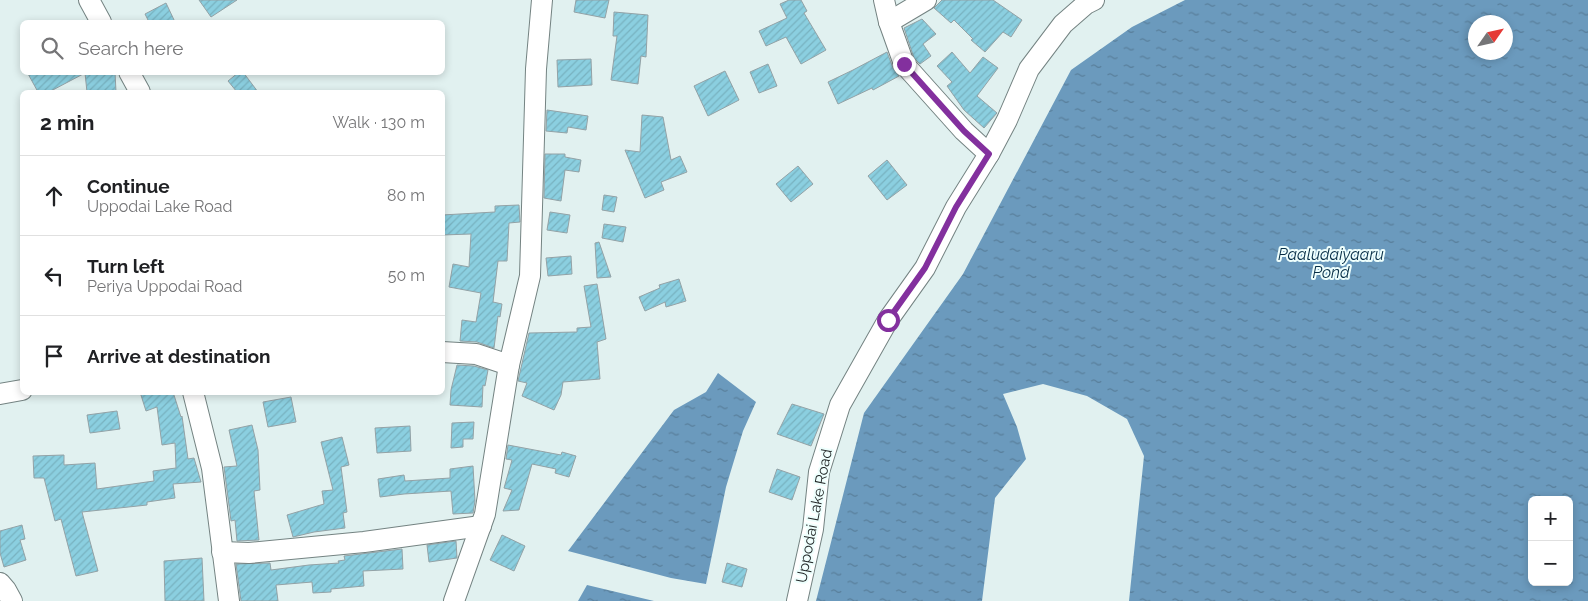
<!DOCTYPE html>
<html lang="en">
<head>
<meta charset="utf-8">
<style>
  body { margin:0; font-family:Raleway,sans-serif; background:#f2f2f2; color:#202124 }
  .controls { position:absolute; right:15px; bottom:15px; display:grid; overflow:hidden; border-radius:8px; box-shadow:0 2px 8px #0003 }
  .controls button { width:45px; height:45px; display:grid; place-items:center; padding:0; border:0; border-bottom:1px solid #e0e0e0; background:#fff; color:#202124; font:25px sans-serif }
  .compass { position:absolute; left:1468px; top:15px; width:45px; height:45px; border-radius:50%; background:#fff; box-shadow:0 2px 8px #0003; rotate:56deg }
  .stop { position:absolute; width:15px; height:15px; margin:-11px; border:4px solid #83309e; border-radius:50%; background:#fff }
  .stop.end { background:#83309e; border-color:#fff; box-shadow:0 1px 5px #0008 }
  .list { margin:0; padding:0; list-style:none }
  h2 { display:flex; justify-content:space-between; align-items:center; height:65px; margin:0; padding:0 20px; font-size:21px }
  h2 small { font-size:16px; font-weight:400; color:#757577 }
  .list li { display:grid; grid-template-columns:32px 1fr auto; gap:15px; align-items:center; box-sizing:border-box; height:80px; padding:0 20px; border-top:1px solid #e0e0e0 }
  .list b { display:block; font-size:19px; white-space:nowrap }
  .list p { margin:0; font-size:16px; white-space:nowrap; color:#757577 }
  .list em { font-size:16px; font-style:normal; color:#757577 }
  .icon { flex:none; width:28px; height:28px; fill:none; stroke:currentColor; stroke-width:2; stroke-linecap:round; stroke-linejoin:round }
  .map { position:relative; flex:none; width:1588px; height:601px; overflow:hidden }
  .search { position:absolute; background:#fff; box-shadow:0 2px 8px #0003; left:20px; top:20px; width:425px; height:55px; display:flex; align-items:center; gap:12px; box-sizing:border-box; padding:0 18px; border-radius:8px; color:#757577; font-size:19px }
  .panel { position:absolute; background:#fff; box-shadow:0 2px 8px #0003; left:20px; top:90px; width:425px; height:305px; border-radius:8px }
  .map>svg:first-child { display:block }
  .water { fill:url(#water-ripples); fill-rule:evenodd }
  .building { fill:url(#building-hatch); stroke:#93a2a6 }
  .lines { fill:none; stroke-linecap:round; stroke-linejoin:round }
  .minor-casing { stroke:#748382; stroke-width:22 }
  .minor { stroke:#fff; stroke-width:20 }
  .route { stroke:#83309e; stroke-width:6 }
  .labels { text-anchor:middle; stroke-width:4; stroke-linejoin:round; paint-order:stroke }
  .street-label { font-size:15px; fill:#232929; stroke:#eefffd }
  .water-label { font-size:16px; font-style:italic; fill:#052d46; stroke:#eefffd }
</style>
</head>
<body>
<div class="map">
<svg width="1588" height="601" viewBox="0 0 1588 601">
  <defs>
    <pattern id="water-ripples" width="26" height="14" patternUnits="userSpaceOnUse" patternTransform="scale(1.25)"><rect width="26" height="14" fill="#6b9abd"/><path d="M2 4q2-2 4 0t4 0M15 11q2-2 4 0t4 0" fill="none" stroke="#587e9a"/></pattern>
    <pattern id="building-hatch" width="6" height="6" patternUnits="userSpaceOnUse" patternTransform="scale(1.25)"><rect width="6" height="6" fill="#8bcfe0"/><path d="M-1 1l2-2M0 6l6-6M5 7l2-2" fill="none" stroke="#78b2c0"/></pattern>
  </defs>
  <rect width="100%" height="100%" fill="#e1f1f0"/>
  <g class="water">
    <path d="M1185,0H1588V601H1129L1144,456L1127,419L1087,396L1043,384L1003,394L1017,427L1026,459L995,498L982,601H816L864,413L963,274L1071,70L1132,27ZM1476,22H1506V52H1476ZM1532,500H1569V582H1532Z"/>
    <path d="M718,373L756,402L743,431L726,487L706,584L671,578L568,551L674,410L706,392Z"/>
    <path d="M587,585L654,601H578Z"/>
  </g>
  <g class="building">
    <path d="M199,0H237L211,17Z"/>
    <path d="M576,0H609L605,18L574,12Z"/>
    <path d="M789,0H801L807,11L804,13L826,50L801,64L786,37L766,46L759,31L787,18L780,4Z"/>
    <path d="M942,0H993L1022,20L1011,37L1003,32L985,52L971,40L973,39L954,20L951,23L934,8Z"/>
    <path d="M166,3L175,22H149L145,14Z"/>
    <path d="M614,12L648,15L646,57L641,56L638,84L611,80L617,36H613Z"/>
    <path d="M922,19L936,34L923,44L931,56L920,64L914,58L904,28Z"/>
    <path d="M887,52L893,68L899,76L873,90L872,88L838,104L828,82L853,70Z"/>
    <path d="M952,52L970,73L983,57L998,68L977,96L997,113L984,128L964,110L947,86L952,82L937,66Z"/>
    <path d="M591,59L592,85L558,87L557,60Z"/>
    <path d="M768,64L777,86L759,93L750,72Z"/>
    <path d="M725,71L739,100L708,116L694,86Z"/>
    <path d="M27,72H115L116,92H87L85,73L49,92H38Z"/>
    <path d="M239,72H243L258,92H237L228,81Z"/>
    <path d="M547,110L588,116L586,130L568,127L567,133L546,131Z"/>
    <path d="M642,115L663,117L671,160L680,156L687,172L661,182L664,190L645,198L625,150L640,152Z"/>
    <path d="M545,154H565V157L581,160L579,172L565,170L561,201L544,198Z"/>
    <path d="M887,160L907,185L887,200L868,176Z"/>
    <path d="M798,166L813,184L791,202L776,184Z"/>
    <path d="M604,195L617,197L614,212L602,210Z"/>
    <path d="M519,205L520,222L509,223L507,261H498L493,302L502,304L500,317L498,316L494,348L477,342L460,341L462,320L476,322L481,293L449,287L453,264L469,267L471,234L442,235V215L495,212V206Z"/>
    <path d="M550,212L570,215L567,233L547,230Z"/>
    <path d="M604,224L626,227L623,242L602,238Z"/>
    <path d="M599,242L611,277L597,278L595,243Z"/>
    <path d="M571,256L572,274L548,276L546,258Z"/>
    <path d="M679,279L686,301L666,307L665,302L645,311L639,297L660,288L659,285Z"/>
    <path d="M597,284L606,339L597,342L600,379L563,382L561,395L554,410L522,396L527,383L518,381L529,333L577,332V328L591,327L584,286Z"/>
    <path d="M457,365L474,366L488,370L485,386L483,385L482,407L450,405L451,390Z"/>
    <path d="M140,392H173L181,417L182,416L188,459L194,458L201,482L173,484L175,498L147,502V505L82,512L98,571L76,576L61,519L55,521L44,478H34L33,456L64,455V465L95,463L97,489L154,481L153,471L176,468L175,443L162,445L157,407L146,411Z"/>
    <path d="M291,397L296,422L268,427L263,402Z"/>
    <path d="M792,404L824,414L811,446L777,434Z"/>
    <path d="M117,411L120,429L90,433L87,415Z"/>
    <path d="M474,422L473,439H463V447L451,448L452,423Z"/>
    <path d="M252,425L258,450L260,490L254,491L259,540L237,541L235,520L231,521L224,467L237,466L229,430Z"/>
    <path d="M410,426L411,451L377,453L375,428Z"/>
    <path d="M342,437L349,465L341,467L347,512L343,513L345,528L314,532L293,537L287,515L324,504L322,491L333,490L321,442Z"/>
    <path d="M508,445L561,455L562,452L576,456L569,477L555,473L556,469L532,464L519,510L503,511L512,490L504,488L512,460L506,459Z"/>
    <path d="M473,466L475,501L473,513L453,514L451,491L404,494L380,497L378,479L404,475L405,481L450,478V469Z"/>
    <path d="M777,469L800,477L792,500L769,492Z"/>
    <path d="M22,525L25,539L20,540L26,560L4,567L0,553V531Z"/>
    <path d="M502,535L525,546L514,571L490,560Z"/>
    <path d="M456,541L457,558L429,562L427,545Z"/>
    <path d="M402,549L403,569L363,571L364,586L331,589V592L313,593L312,582L276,585L278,601H241L236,564L270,563L271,570L309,565L339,563L338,561L345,560L344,556Z"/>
    <path d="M202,558L204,601H165L164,561Z"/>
    <path d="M727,563L747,569L742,587L722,582Z"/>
  </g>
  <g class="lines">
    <defs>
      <g id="minor">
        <path d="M89,0L101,22"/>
        <path d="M884,0L889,22L904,64L964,131L989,154"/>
        <path d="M889,22L926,0"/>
        <path d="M129,72L140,92"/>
        <path d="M442,352L476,354L509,365L530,276L536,69L542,0"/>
        <path d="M193,392L212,468L229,601"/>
        <path d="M0,394L22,390"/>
        <path d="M222,552L249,553L364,542L481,526"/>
        <path d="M0,583L6,590L12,601"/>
        <path d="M454,601L485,514L509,365"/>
        <path d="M797,601L813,529L819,472L840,405L888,320L925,268L956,207L989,154L1007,120L1029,69L1063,24L1086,4L1094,0"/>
      </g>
    </defs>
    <use href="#minor" class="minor-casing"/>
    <use href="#minor" class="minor"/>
  </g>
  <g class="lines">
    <path class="route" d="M888,320L925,268L956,207L989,154L964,131L904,64"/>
  </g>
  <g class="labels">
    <g class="street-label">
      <text transform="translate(814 516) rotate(-79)" y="5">Uppodai Lake Road</text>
    </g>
    <g class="water-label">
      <text x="1331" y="260">Paaludaiyaaru<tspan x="1331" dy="18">Pond</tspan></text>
    </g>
  </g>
</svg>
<div class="controls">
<button>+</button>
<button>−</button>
</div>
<svg class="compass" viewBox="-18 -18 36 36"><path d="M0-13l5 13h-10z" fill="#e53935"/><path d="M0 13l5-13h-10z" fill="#757577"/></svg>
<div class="stop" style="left:888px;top:320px"></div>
<div class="stop end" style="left:904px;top:64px"></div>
<div class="search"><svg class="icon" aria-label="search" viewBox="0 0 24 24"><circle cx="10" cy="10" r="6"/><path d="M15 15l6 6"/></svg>Search here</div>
<section class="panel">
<h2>2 min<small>Walk · 130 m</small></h2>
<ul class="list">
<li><svg class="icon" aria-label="ahead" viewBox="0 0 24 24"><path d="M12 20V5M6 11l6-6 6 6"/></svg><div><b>Continue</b><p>Uppodai Lake Road</p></div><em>80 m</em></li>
<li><svg class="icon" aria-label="left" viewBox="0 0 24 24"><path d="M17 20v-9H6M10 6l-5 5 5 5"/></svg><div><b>Turn left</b><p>Periya Uppodai Road</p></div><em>50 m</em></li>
<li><svg class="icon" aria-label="arrive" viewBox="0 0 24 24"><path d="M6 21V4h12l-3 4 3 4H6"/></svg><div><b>Arrive at destination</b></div></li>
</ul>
</section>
</div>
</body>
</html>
